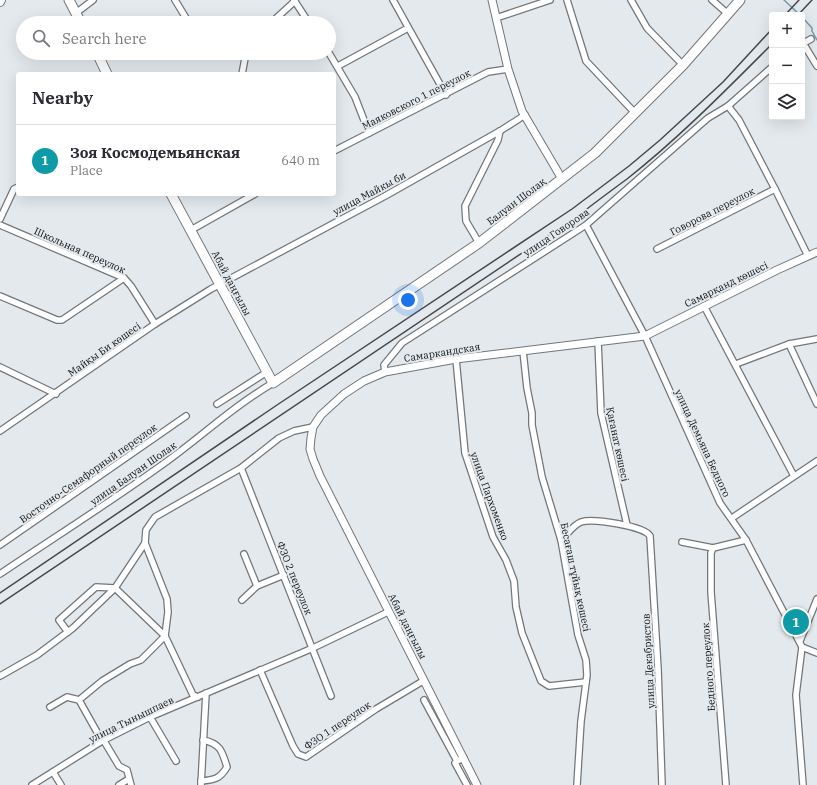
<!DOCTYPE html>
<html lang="en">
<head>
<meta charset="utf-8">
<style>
  body { margin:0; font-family:"IBM Plex Serif",serif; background:#f7f7f7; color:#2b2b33 }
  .controls { position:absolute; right:12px; top:12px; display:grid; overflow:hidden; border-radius:4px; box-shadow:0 4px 16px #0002 }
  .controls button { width:36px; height:36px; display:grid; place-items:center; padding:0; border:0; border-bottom:1px solid #e1e1e2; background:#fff; color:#2b2b33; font:20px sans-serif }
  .you { position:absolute; left:408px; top:300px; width:14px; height:14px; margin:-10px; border:3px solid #fff; border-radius:50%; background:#1a73e8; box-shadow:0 0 0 6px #1a73e833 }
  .badge { display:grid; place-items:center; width:26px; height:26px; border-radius:50%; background:#0f766e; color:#fff; font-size:13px; font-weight:700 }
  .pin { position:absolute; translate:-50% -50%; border:2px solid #fff; box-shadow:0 1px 4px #0006 }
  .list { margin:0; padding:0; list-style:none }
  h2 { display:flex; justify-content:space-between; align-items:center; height:52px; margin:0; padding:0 16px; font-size:17px }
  h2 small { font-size:13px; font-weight:400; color:#7c7c81 }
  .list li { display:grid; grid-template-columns:26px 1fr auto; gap:12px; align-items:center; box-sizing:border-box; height:72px; padding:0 16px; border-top:1px solid #e1e1e2 }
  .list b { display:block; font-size:15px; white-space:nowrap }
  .list p { margin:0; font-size:13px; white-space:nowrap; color:#7c7c81 }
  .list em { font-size:13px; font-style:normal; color:#7c7c81 }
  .icon { flex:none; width:22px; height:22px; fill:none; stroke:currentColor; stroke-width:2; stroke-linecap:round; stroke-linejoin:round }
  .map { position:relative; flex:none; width:817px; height:785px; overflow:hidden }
  .search { position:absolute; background:#fff; box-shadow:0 4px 16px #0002; left:16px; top:16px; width:320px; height:44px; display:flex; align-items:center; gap:10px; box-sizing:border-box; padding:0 14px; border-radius:22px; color:#7c7c81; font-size:15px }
  .panel { position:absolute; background:#fff; box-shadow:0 4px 16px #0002; left:16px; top:72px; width:320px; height:124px; border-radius:4px }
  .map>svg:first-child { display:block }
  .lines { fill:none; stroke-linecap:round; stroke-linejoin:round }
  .stream { stroke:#7796ab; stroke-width:1.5 }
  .minor-casing { stroke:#71777b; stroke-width:8 }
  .tertiary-casing { stroke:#71777b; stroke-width:9 }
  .secondary-casing { stroke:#71777b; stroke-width:10 }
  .primary-casing { stroke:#71777b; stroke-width:11 }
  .minor { stroke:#fff; stroke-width:5.5 }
  .tertiary { stroke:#fff; stroke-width:7 }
  .secondary { stroke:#fff; stroke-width:8 }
  .primary { stroke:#fff; stroke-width:9 }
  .rail { stroke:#46494b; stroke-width:1.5 }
  .labels { text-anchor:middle; stroke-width:4; stroke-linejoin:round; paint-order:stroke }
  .street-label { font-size:10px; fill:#0f1113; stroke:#e3e9ed }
</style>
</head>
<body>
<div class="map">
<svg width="817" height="785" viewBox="0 0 817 785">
  <rect width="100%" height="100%" fill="#e3e9ed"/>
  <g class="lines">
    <g class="stream">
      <path d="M784,0L800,15"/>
      <path d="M802,17L812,28V31L817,40"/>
    </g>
    <defs>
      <g id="minor">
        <path d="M175,0L189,23"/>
        <path d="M294,0L309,23"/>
        <path d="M393,0L446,95"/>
        <path d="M567,0L586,61L635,113"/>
        <path d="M631,0L647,28L683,65"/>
        <path d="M712,0L728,14"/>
        <path d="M76,13L93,0"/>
        <path d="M496,18L550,0"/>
        <path d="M271,23L295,1"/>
        <path d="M803,43L817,66"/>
        <path d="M802,44L811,39"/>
        <path d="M224,53L231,55L235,53"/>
        <path d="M329,53L355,97L369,133"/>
        <path d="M338,66L408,28"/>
        <path d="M242,74L246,53"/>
        <path d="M728,106L739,120L775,189L808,256"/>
        <path d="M334,151L488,72L508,69"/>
        <path d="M0,219L14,189L18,187"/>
        <path d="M0,225L124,278L131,286L155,324"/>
        <path d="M586,225L645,336L720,503L746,540L802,647L796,695L803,785"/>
        <path d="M191,230L255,194"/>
        <path d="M479,243L466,221L465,206L498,140L500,131"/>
        <path d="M657,249L775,189"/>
        <path d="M0,296L57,320H62L124,278"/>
        <path d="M704,306L794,476"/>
        <path d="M598,341L601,413L627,525"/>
        <path d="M789,344L817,404"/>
        <path d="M523,351L527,388L532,413V425L542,477L561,540L578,635L586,660L587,675L581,721L577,785"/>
        <path d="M456,359L465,453L493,537L506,560L514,581L516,607L522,633L541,681L549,686L586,682"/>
        <path d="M736,364L789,344L817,339"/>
        <path d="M0,367L56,394"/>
        <path d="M385,372L384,365L402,343L586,225L708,118L728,106L772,67"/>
        <path d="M217,404L267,372"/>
        <path d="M0,431L155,324L211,289L385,196L500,131L525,115"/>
        <path d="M241,468L331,696"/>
        <path d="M732,518L817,461"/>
        <path d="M561,540C567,535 573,525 581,522C593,518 644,526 650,536L658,669L662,785"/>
        <path d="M682,542L713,548L746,540"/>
        <path d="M0,545L186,416"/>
        <path d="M713,548L711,553V592L726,785"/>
        <path d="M244,554L257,586"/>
        <path d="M0,574C55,537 112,501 166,462C202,436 235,405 273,383"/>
        <path d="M242,600L257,586L284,575"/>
        <path d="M68,632L59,620L96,587L115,588L165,636L193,695L198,697"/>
        <path d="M800,641L817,599"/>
        <path d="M802,647L817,653"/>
        <path d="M260,670L293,746L298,754L306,757L376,709L423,681"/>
        <path d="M0,676L37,655L73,628L115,588L145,543L146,530L155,517L241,468L279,438L294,431L313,427"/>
        <path d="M79,700L102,681L130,664L141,660L165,636L168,612L167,599L145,543"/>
        <path d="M424,700L457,761L464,758"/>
        <path d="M50,707L67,697L79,700L102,741"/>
        <path d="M150,717L176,761"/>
        <path d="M104,741L119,766L127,770L131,785"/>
        <path d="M457,761L455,763L467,785"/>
        <path d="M53,772L61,785"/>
        <path d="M201,781C214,780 220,779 227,767C222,751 221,744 203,740"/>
        <path d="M32,785L102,741L150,717L313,648L388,612"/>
        <path d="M119,785L129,779"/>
        <path d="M201,785L206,693"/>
      </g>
      <g id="tertiary">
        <path d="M492,0L508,69L522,111L562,179"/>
        <path d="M477,785L320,476L313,459L310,449L311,438L313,427L321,415L344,394L364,381L385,372L456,359L645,336L777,270L817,252"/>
      </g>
      <path id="secondary" d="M0,2L1,0"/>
      <g id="primary">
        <path d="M69,0L81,23"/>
        <path d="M97,53L107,74"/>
        <path d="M171,194L273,383L479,243L595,153L683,65L740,0"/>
      </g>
    </defs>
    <use href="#minor" class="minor-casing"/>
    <use href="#tertiary" class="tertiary-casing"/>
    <use href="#secondary" class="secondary-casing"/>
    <use href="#primary" class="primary-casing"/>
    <use href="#minor" class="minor"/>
    <use href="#tertiary" class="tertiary"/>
    <use href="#secondary" class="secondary"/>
    <use href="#primary" class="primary"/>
    <g class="rail">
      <path d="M785,15L799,0"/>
      <path d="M798,15L812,0"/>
      <path d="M0,593L277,405L572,209L629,166L660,140L723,82L772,29"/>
      <path d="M0,604L583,212C597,201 612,190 627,179C679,138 726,90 772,44"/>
    </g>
  </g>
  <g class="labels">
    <g class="street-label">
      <text transform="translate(416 99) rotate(-27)" y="4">Маяковского 1 переулок</text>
      <text transform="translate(369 193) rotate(-28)" y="4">улица Майкы би</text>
      <text transform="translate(516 201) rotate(-37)" y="4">Балуан Шолақ</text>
      <text transform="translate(712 211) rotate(-27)" y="4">Говорова переулок</text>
      <text transform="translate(556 232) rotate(-34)" y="4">улица Говорова</text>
      <text transform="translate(80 250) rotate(24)" y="4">Школьная переулок</text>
      <text transform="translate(232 283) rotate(62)" y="4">Абай даңғылы</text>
      <text transform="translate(726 284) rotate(-26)" y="4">Самарқанд көшесі</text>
      <text transform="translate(104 349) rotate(-35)" y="4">Майқы Би көшесі</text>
      <text transform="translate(442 352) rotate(-9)" y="4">Самаркандская</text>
      <text transform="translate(703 443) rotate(65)" y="4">улица Демьяна Бедного</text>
      <text transform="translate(618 444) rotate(78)" y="4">Қағанат көшесі</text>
      <text transform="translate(88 473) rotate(-35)" y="4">Восточно-Семафорный переулок</text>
      <text transform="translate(133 473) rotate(-35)" y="4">улица Балуан Шолак</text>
      <text transform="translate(490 496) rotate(70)" y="4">улица Пархоменко</text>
      <text transform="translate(576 577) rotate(78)" y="4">Бесағаш тұйық көшесі</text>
      <text transform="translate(295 578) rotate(68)" y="4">ФЗО 2 переулок</text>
      <text transform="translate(408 626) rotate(63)" y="4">Абай даңғылы</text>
      <text transform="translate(648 661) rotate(-93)" y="4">улица Декабристов</text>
      <text transform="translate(708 667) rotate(-94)" y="4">Бедного переулок</text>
      <text transform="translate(131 719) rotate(-26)" y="4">улица Тынышпаев</text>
      <text transform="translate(337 725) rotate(-34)" y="4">ФЗО 1 переулок</text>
    </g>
  </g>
</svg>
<div class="controls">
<button>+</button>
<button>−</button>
<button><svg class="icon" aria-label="layers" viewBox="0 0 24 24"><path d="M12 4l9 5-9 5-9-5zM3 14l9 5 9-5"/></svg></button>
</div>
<div class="you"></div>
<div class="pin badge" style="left:796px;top:622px;background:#0f9aa8">1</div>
<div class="search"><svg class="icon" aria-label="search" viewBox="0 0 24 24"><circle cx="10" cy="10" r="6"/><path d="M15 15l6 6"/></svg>Search here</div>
<section class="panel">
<h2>Nearby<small></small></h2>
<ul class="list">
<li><span class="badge" style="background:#0f9aa8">1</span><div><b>Зоя Космодемьянская</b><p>Place</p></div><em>640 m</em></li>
</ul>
</section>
</div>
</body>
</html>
